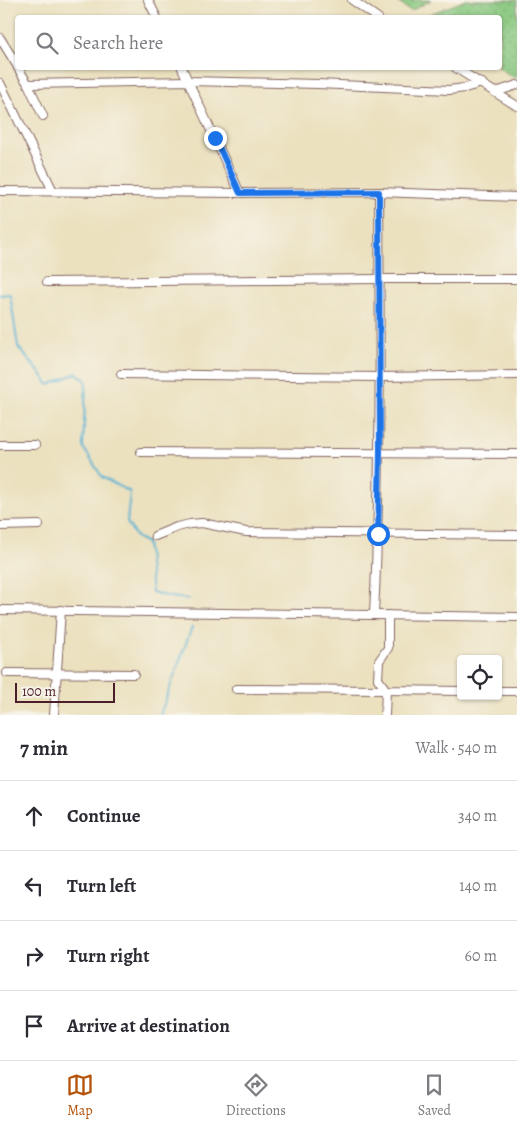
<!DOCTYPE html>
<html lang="en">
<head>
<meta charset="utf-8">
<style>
  body { margin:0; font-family:Alegreya,serif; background:#f7f7f7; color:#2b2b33 }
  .controls { position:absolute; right:15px; bottom:15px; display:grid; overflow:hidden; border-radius:5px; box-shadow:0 1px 4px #0004 }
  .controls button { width:45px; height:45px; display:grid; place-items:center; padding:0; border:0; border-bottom:1px solid #e1e1e2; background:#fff; color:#2b2b33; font:25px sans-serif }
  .scale { position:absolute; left:15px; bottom:12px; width:100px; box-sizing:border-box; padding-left:5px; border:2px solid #4a1f2b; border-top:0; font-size:14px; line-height:18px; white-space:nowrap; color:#4a1f2b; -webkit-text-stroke:4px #f7f3e8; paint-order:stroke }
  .stop { position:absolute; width:15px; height:15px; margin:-11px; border:4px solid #1a73e8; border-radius:50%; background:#fff }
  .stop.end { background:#1a73e8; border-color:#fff; box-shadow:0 1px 5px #0008 }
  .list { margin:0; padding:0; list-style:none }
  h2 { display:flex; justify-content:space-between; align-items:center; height:65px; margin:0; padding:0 20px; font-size:21px }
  h2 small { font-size:16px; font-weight:400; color:#7c7c81 }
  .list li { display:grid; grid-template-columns:32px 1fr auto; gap:15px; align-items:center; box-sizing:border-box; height:70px; padding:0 20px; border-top:1px solid #e1e1e2 }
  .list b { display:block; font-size:19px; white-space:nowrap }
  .list em { font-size:16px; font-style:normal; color:#7c7c81 }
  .icon { flex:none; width:28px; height:28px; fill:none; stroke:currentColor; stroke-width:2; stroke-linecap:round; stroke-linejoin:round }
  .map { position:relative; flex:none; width:517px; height:715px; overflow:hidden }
  .search { position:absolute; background:#fff; box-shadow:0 1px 4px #0004; left:15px; right:15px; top:15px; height:55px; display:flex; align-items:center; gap:12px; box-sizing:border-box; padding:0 18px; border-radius:5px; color:#7c7c81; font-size:19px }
  .sheet { height:345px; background:#fff }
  nav { display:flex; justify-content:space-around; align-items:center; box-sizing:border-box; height:70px; border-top:1px solid #e1e1e2; background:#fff; font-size:14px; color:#7c7c81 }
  nav a { display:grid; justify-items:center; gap:2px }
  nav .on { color:#b45309 }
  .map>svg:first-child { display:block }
  .grass { fill:url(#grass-dots); stroke:#687354 }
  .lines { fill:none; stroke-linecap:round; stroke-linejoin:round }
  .stream { stroke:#54b1d3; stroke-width:2 }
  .minor-casing { stroke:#82635f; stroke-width:10 }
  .minor { stroke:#fff; stroke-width:8 }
  .route { stroke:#1a73e8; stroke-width:6 }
</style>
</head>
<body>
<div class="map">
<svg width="517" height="715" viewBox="0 0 517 715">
  <defs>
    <pattern id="grass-dots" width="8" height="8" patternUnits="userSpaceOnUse" patternTransform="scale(1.25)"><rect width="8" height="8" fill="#86c77e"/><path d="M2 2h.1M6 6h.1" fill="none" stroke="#75aa6d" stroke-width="1.8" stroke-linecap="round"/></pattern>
  </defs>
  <rect width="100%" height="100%" fill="#f7f3e8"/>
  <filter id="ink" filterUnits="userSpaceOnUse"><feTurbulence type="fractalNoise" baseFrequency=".02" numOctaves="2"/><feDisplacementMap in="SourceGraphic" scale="10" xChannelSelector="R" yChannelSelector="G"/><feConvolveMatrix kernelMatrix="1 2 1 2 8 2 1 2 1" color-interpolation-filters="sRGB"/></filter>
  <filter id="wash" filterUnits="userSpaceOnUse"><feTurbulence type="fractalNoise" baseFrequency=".0096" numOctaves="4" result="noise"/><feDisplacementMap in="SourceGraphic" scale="20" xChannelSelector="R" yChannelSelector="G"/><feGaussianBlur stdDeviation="1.12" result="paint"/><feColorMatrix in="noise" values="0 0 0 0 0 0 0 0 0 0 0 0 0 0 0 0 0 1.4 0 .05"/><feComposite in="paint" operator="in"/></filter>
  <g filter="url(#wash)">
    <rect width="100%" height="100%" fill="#ebe1bf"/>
    <g class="grass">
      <path d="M394,0H431L411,11Z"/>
      <path d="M466,0H517V76L513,77L499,68L500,18L422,17Z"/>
    </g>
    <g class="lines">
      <g class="stream">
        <path d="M0,295L10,294L18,347L40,373L49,385L77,373L86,381L83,447L102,477L130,492L127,522L136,537L147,543L152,592L170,597L188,599"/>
        <path d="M160,715L192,627"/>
      </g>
    </g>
  </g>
  <g filter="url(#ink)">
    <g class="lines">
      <defs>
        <g id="minor">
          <path d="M148,0L157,18"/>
          <path d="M352,0L378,18"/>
          <path d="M0,38L18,67"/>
          <path d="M18,68L28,84L43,116"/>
          <path d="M182,68L240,193"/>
          <path d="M456,68L517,106"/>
          <path d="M0,83L53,191"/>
          <path d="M28,84L189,81L318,84L449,90L465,88L482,83"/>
          <path d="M496,92L517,85"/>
          <path d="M0,191L240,193L379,192L517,197"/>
          <path d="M47,282L380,279H517"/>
          <path d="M121,374L379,377L517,375"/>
          <path d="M0,445H35"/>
          <path d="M141,452L517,454"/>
          <path d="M0,526L39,525"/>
          <path d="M155,536L177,527L190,524L202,523L246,532L517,535"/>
          <path d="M0,610L517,617"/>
          <path d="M374,614C381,474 380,333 379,192"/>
          <path d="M388,615V648L379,661L378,679L386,690L461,691"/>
          <path d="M7,673L134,674"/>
          <path d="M236,689L386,690L385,715"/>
          <path d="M498,691H517"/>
          <path d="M54,715L61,610"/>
        </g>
      </defs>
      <use href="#minor" class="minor-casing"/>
      <use href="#minor" class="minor"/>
    </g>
  </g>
  <g class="lines" filter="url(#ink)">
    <path class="route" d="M215,138L240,193L379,192L380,453L378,534"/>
  </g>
</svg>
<div class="controls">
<button><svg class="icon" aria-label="locate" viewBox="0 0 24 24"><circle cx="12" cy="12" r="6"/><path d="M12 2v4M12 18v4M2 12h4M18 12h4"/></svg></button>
</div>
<div class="scale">100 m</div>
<div class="stop" style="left:378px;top:534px"></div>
<div class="stop end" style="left:215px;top:138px"></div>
<div class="search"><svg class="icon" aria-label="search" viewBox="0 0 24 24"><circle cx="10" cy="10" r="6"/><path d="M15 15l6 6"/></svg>Search here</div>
</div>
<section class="sheet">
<h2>7 min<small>Walk · 540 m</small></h2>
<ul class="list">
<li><svg class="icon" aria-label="ahead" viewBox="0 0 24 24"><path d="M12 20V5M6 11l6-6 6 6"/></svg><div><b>Continue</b></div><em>340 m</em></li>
<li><svg class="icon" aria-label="left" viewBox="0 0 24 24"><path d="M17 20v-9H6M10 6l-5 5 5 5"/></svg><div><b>Turn left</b></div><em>140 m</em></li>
<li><svg class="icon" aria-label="right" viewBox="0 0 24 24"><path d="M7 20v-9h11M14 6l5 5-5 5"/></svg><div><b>Turn right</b></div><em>60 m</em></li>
<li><svg class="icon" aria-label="arrive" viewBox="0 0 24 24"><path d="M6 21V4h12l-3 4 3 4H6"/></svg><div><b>Arrive at destination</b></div></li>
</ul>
</section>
<nav>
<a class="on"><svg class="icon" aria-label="map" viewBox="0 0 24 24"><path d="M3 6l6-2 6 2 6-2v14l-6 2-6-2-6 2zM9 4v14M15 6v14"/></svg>Map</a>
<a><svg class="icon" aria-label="directions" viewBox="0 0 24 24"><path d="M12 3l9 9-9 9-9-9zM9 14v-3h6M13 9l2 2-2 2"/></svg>Directions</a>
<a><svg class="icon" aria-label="saved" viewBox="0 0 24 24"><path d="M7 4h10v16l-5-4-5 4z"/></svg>Saved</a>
</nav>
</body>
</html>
